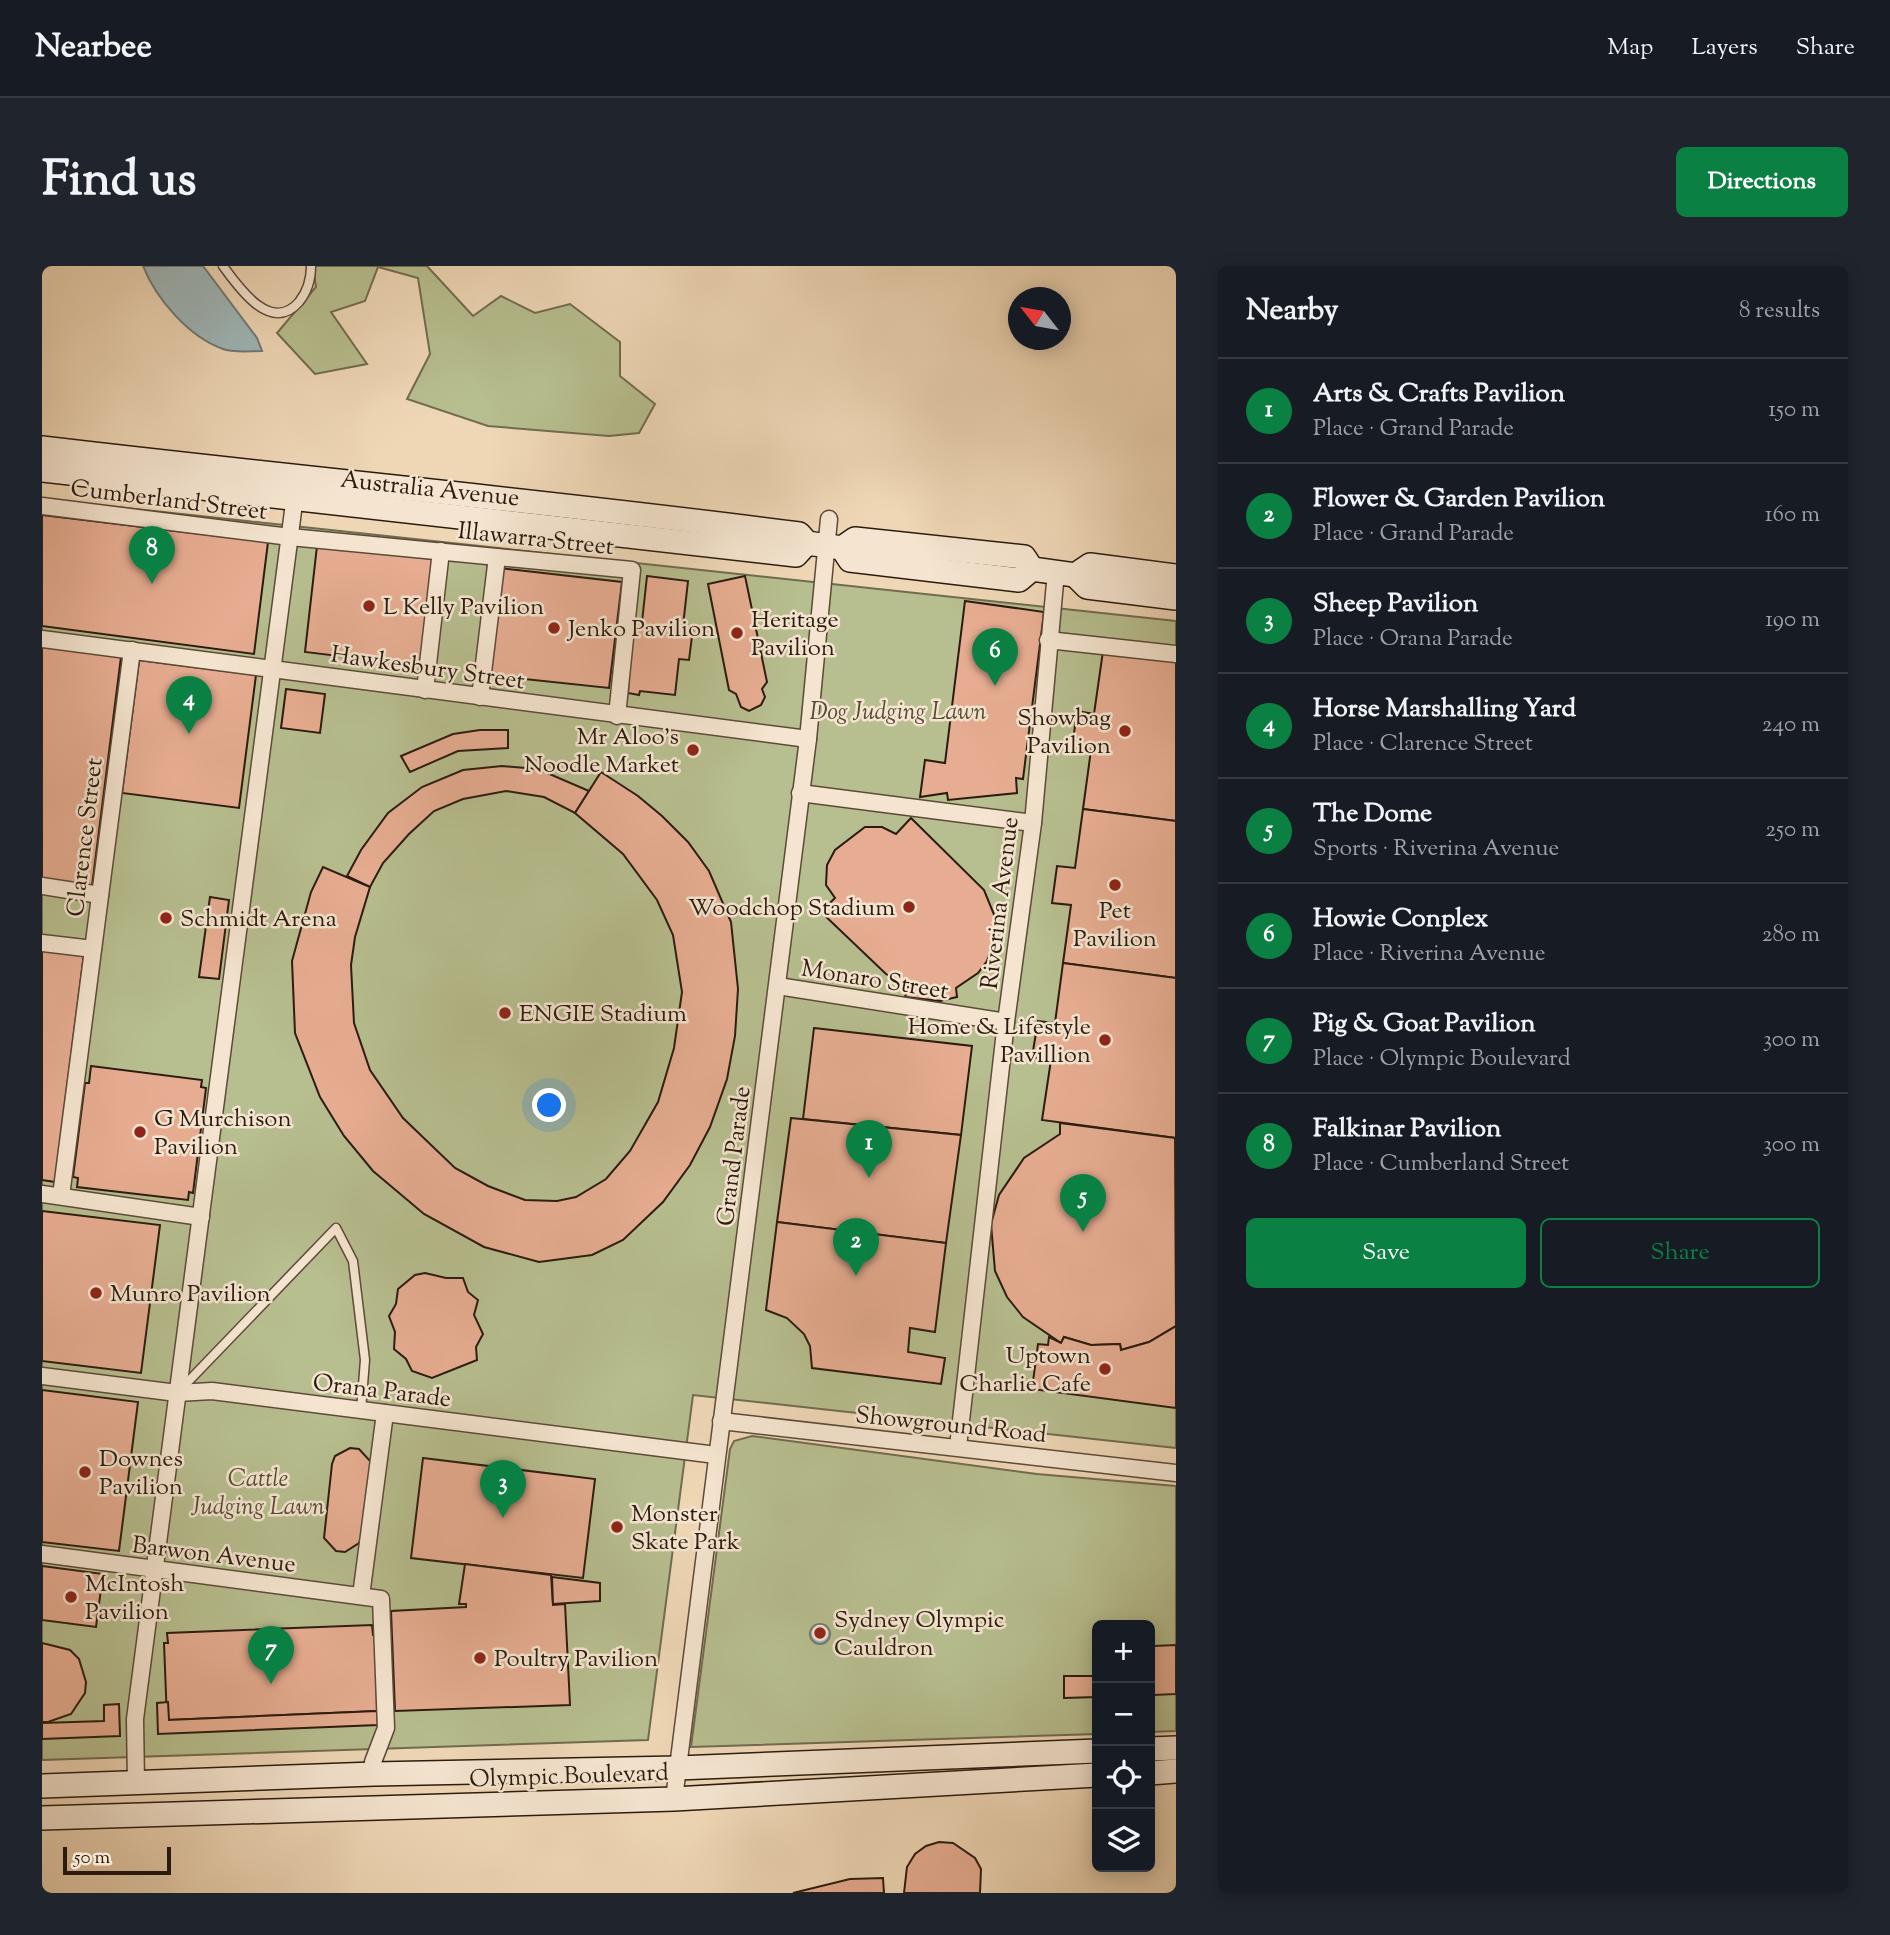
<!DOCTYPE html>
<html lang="en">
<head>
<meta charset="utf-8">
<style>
  body { margin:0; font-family:"Sorts Mill Goudy",serif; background:#20242c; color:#f1f3f6 }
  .controls { position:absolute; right:21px; bottom:21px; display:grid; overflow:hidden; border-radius:10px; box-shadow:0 4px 18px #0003 }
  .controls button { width:63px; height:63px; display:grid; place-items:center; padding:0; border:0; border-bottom:2px solid #363941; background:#171b24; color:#f1f3f6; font:35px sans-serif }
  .compass { position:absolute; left:966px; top:21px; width:63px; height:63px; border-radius:50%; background:#171b24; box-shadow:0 4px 18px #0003; rotate:301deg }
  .scale { position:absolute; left:21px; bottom:18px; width:108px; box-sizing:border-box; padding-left:7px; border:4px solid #2b1b0f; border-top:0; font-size:19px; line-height:24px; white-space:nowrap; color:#2b1b0f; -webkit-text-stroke:5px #f5e5d0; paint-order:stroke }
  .you { position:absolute; left:508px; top:840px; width:24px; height:24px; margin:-18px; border:5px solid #fff; border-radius:50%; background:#1a73e8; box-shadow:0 0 0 10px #1a73e833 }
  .badge { display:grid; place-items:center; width:46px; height:46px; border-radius:50%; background:#0b8043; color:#fff; font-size:23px; font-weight:700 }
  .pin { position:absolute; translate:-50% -58px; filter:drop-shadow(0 2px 4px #0008) }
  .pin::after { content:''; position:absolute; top:37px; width:24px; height:21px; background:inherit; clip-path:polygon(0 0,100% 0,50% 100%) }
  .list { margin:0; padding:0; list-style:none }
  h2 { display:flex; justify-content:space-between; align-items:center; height:91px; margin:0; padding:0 28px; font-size:30px }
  h2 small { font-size:23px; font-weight:400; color:#9ea1a6 }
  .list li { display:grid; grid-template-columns:46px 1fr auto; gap:21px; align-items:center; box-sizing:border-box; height:105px; padding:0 28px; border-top:2px solid #363941 }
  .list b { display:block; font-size:26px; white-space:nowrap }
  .list p { margin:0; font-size:23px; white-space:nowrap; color:#9ea1a6 }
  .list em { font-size:23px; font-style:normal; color:#9ea1a6 }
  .actions { display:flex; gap:14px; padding:21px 28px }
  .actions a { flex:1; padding:16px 0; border:2px solid #0b8043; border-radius:10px; text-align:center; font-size:24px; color:#0b8043 }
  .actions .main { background:#0b8043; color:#fff }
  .icon { flex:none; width:38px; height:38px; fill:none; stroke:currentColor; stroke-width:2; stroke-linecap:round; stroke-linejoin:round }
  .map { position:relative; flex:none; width:1134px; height:1627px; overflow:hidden; border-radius:10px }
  header { display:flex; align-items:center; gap:42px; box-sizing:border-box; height:98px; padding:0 35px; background:#171b24; border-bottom:2px solid #363941 }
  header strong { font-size:33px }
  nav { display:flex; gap:38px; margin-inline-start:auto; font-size:24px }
  .intro { display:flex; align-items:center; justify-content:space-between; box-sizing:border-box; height:168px; padding:0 42px }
  h1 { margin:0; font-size:49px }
  .button { padding:18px 32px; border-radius:10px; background:#0b8043; color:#fff; font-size:24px; font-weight:700 }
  main { display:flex; gap:42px; padding:0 42px }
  aside { flex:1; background:#171b24; border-radius:10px; box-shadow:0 4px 18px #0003 }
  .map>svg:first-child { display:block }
  .green { fill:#b7be8f; stroke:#716c4f; stroke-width:2 }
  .water { fill:#9fb7ba; stroke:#717976; stroke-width:2 }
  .building { fill:#e7ad92; stroke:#2b1b0f; stroke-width:2 }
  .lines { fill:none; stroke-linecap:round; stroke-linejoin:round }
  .lane-casing { stroke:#5c4a39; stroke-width:11 }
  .street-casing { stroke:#5c4a39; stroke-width:19 }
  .secondary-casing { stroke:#2b1b0f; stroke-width:26 }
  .lane { stroke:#f5e5d0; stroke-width:8 }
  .street { stroke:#f5e5d0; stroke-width:16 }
  .secondary { stroke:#f5e5d0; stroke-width:23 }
  .poi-dot { fill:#8f2418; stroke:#f5e5d0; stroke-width:2.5 }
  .labels { text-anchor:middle; stroke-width:5; stroke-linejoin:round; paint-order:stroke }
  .street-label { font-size:24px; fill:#2b1b0f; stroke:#f5e5d0 }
  .poi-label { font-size:24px; fill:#2b1b0f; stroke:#f5e5d0; text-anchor:start }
  .park-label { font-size:24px; font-style:italic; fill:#554c35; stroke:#f5e5d0 }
</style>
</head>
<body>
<header>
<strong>Nearbee</strong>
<nav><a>Map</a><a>Layers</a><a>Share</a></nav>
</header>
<div class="intro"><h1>Find us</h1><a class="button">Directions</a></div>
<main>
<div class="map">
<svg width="1134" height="1627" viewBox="0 0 1134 1627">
  <rect width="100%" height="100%" fill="#efd7b6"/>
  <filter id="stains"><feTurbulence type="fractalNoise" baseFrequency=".00286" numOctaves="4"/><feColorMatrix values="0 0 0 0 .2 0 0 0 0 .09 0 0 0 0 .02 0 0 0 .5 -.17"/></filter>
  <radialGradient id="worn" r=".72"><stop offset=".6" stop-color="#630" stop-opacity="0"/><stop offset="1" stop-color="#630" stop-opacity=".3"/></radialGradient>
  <g class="green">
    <path d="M271,0H385L431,50L459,30L493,47L528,38L578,76V110L613,138L597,167L567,170L446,160L365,133L388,88L376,12L336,1L323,35L289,46L325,98L273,108L235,67L274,21Z"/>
    <path d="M0,233L1134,355V1182L651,1129L606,1474L0,1494Z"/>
    <path d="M710,1170L995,1208L1134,1220V1465L1108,1466V1359H1055V1468L649,1481L688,1183L692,1175Z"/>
  </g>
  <g class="water">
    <path d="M101,0H161L215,72L220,85C208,85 191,87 181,83C147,71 114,33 101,0Z"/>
    <circle cx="778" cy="1368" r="10"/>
  </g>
  <g class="building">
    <path d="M0,249L226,276L212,388L0,360Z"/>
    <path d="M275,280L391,293L379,400L263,386Z"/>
    <path d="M457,302L580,316L567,422L445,409Z"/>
    <path d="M605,310L646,315L641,360L651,362L647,394L637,393L633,429L598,425L597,429L586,427L590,354L600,356Z"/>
    <path d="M703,310L725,416L720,423L723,431L719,439L707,445L699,441L694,428L687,424L666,318Z"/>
    <path d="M923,335L1002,346L981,513L974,512L975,527L906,534L905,527L878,531L883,494L903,497Z"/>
    <path d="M0,378L79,391L50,620L0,617Z"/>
    <path d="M1061,385L1134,394V555L1041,543L1049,484L1030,482L1035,445L1052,448Z"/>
    <path d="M97,394L214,409L197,542L80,527Z"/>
    <path d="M244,423L283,428L278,467L239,462Z"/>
    <path d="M438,464H466V482L416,485L368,506L359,490L411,468Z"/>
    <path d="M460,500L496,503L547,525L533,547L502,531L464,525L421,533L392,545L367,568L341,597L328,621L305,610L319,584L346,547L380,521L421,504Z"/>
    <path d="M559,506L596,530L620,550L646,576L667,605L689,656L696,723L693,770L685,813L668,861L648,899L621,936L581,974L550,989L497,996L442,981L382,948L331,905L302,870L278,831L253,767L250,695L269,626L281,601L328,621L313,671L309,699L312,757L328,804L361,852L413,902L446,920L483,934L515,935L534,931L564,913L588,885L616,836L632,782L640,726L631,669L615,634L581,588L533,547Z"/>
    <path d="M1041,543L1134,555V712L1021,697L1029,639L1010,637L1015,600L1033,602Z"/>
    <path d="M869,552L942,624L953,651L954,666L945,695L936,707L914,722L915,731L898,735L863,731L866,721L844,708L779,646L793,632L784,619L785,599L793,584L823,561H840L854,568Z"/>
    <path d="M168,631L187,634L177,713L157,711Z"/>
    <path d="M0,683L42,688L13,916L0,914Z"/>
    <path d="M1021,697L1134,712V872L1000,854L1009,794L990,791L996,755L1013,757Z"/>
    <path d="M772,762L930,780L919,869L761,853Z"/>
    <path d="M49,800L160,814L159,821L164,822L151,927L147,926L146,934L35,921L36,912L31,911L43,817H47Z"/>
    <path d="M749,852L919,869L904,977L735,956Z"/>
    <path d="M1018,857L1133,872L1134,1060L1107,1076L1079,1084L1078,1078L1049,1079L1022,1071L1019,1077L981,1051L965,1031L953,1005L949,958L957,929L982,892L1018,868Z"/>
    <path d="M0,945L118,959L99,1107L0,1095Z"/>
    <path d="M735,956L904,977L893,1066L868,1062L866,1086L903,1092L899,1118L770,1102L768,1080L762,1068L745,1052L724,1044Z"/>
    <path d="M383,1007L404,1012H421L426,1026L436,1034L432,1049L441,1068L434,1081L435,1094L390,1112L370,1105L364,1093L352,1083L353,1066L347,1050L354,1038L356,1023L373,1009Z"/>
    <path d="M1134,1060V1142L990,1123L996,1078L1006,1079L1007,1071L1019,1077L1022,1071L1049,1079L1078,1078L1079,1084L1107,1076Z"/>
    <path d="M0,1124L96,1136L77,1285L0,1276Z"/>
    <path d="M308,1182L317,1183L329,1196L320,1269L317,1277L303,1286L294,1285L282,1272L290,1198L293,1190Z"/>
    <path d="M381,1192L553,1213L541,1312L369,1292Z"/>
    <path d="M423,1298L509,1309L511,1339L523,1338L528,1439L353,1445L349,1345L424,1341V1338H417Z"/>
    <path d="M0,1300L61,1308L54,1361L0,1354Z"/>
    <path d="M510,1311L558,1317V1335L511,1338Z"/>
    <path d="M330,1359L331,1369H334L335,1445L125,1454L122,1377H126L125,1367Z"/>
    <path d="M0,1377L28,1384L37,1393L44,1416L43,1427L29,1448L6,1456H0Z"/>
    <path d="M1134,1379V1428L1112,1429V1380Z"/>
    <path d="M1022,1410H1055V1431L1022,1432Z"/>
    <path d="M126,1436L127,1454L335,1445L336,1459L116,1468L115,1437Z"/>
    <path d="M77,1438L78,1470L0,1473V1457L62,1455V1439Z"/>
    <path d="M897,1576L911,1577L933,1592L939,1603L938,1627H862L865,1601L873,1588L884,1580Z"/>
    <path d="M841,1612L842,1627H751L808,1613Z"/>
  </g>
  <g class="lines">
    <defs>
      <g id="lane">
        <path d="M181,0C197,22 229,68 257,36C265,26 269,13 269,0"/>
        <path d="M140,1122L294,962L311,995L323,1094L319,1144"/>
      </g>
      <g id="street">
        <path d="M0,240L248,271L590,304L575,450"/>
        <path d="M0,373L766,473"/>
        <path d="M1006,374L1134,388"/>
        <path d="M383,424L399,285"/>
        <path d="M438,431L455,291"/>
        <path d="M758,527L991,557"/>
        <path d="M0,620L58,629"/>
        <path d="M0,677L51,683"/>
        <path d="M736,720L964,756"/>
        <path d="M0,928L159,951"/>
        <path d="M19,930L90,384"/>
        <path d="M0,1110L135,1127L170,1125L674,1189"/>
        <path d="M679,1155L1134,1207"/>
        <path d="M916,1181L964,756L991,557L1014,306"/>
        <path d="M0,1288L339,1333L344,1462L331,1496L332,1508"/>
        <path d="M319,1330L343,1147"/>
        <path d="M94,1518L93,1453L254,222"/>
        <path d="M632,1533L766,473L787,253"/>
      </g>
      <g id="secondary">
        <path d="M0,182C252,212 505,235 757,268L765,277L800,282L813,273L982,291L990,303L1033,309L1048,299L1134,310"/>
        <path d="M0,204L754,289L765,277"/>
        <path d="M800,282L808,294L977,314L990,303"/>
        <path d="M1033,309L1045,321L1134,332"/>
        <path d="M1108,1483L1134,1482"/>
        <path d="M1108,1507L1134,1505"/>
        <path d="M0,1520L332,1508L636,1502L1055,1485"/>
        <path d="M0,1552L632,1533L1055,1509"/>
      </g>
    </defs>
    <use href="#lane" class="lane-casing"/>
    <use href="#street" class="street-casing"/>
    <use href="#secondary" class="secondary-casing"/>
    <use href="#lane" class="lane"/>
    <use href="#street" class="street"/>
    <use href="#secondary" class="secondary"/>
  </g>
  <g class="poi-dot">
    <circle cx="327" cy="340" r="7"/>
    <circle cx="512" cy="362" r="7"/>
    <circle cx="695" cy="367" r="7"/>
    <circle cx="1083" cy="465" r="7"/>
    <circle cx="651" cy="484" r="7"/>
    <circle cx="1073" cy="619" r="7"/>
    <circle cx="867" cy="641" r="7"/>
    <circle cx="124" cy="652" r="7"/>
    <circle cx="463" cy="747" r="7"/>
    <circle cx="1063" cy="774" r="7"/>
    <circle cx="98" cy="866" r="7"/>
    <circle cx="54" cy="1027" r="7"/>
    <circle cx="1063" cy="1103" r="7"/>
    <circle cx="43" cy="1206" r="7"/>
    <circle cx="575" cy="1261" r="7"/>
    <circle cx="29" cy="1331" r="7"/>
    <circle cx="778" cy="1367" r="7"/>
    <circle cx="438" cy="1392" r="7"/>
  </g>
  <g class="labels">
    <g class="street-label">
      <text transform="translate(388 222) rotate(6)" y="8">Australia Avenue</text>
      <text transform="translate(127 233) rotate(7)" y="8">Cumberland Street</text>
      <text transform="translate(494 272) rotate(6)" y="8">Illawarra Street</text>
      <text transform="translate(386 401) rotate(8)" y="8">Hawkesbury Street</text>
      <text transform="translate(42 571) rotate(-83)" y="8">Clarence Street</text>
      <text transform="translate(957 637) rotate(-83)" y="8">Riverina Avenue</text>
      <text transform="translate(833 713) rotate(9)" y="8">Monaro Street</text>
      <text transform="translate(691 890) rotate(-83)" y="8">Grand Parade</text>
      <text transform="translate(340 1124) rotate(7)" y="8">Orana Parade</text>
      <text transform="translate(909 1158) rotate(6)" y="8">Showground Road</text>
      <text transform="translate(172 1288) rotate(7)" y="8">Barwon Avenue</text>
      <text transform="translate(527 1509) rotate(-2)" y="8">Olympic Boulevard</text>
    </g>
    <g class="poi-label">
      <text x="341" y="348">L Kelly Pavilion</text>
      <text x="709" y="361">Heritage<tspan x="709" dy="28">Pavilion</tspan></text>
      <text x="526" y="370">Jenko Pavilion</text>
      <text x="1069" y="459" text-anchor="end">Showbag<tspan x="1069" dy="28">Pavilion</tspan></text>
      <text x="637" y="478" text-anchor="end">Mr Aloo's<tspan x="637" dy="28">Noodle Market</tspan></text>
      <text x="853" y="649" text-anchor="end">Woodchop Stadium</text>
      <text x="1073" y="652" text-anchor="middle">Pet<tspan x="1073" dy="28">Pavilion</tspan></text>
      <text x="138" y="660">Schmidt Arena</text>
      <text x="477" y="755">ENGIE Stadium</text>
      <text x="1049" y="768" text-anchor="end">Home &amp; Lifestyle<tspan x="1049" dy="28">Pavillion</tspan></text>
      <text x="112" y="860">G Murchison<tspan x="112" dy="28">Pavilion</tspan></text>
      <text x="68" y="1035">Munro Pavilion</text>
      <text x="1049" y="1097" text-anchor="end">Uptown<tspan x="1049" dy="28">Charlie Cafe</tspan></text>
      <text x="57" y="1200">Downes<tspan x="57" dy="28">Pavilion</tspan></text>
      <text x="589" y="1255">Monster<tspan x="589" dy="28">Skate Park</tspan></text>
      <text x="43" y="1325">McIntosh<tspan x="43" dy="28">Pavilion</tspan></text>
      <text x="792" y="1361">Sydney Olympic<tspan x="792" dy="28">Cauldron</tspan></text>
      <text x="452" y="1400">Poultry Pavilion</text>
    </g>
    <g class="park-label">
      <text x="856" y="453">Dog Judging Lawn</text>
      <text x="216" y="1220">Cattle<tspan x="216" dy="28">Judging Lawn</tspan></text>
    </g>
  </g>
  <rect width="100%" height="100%" filter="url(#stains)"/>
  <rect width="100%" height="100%" fill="url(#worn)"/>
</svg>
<div class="controls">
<button>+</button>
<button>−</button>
<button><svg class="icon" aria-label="locate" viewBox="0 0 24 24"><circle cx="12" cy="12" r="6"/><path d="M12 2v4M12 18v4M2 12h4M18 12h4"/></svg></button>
<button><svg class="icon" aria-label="layers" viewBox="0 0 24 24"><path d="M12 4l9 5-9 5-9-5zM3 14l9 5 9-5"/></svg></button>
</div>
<svg class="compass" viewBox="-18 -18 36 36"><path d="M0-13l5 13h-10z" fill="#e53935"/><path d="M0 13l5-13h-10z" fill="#9ea1a6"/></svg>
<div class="scale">50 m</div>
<div class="you"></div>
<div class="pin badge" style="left:827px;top:912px">1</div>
<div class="pin badge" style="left:814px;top:1010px">2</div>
<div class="pin badge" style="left:461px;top:1252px">3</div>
<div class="pin badge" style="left:147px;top:468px">4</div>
<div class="pin badge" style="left:1041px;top:966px">5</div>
<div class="pin badge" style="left:953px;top:420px">6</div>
<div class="pin badge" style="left:229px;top:1418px">7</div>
<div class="pin badge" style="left:110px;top:318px">8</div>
</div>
<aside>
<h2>Nearby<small>8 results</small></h2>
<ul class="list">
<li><span class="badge">1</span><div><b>Arts &amp; Crafts Pavilion</b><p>Place · Grand Parade</p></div><em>150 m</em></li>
<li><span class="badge">2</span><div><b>Flower &amp; Garden Pavilion</b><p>Place · Grand Parade</p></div><em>160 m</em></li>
<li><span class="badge">3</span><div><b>Sheep Pavilion</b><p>Place · Orana Parade</p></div><em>190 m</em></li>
<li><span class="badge">4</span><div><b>Horse Marshalling Yard</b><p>Place · Clarence Street</p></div><em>240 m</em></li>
<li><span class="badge">5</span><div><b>The Dome</b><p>Sports · Riverina Avenue</p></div><em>250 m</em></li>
<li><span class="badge">6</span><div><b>Howie Conplex</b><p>Place · Riverina Avenue</p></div><em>280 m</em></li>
<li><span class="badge">7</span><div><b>Pig &amp; Goat Pavilion</b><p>Place · Olympic Boulevard</p></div><em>300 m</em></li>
<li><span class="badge">8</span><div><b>Falkinar Pavilion</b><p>Place · Cumberland Street</p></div><em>300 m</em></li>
</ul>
<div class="actions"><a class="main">Save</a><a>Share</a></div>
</aside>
</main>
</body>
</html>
